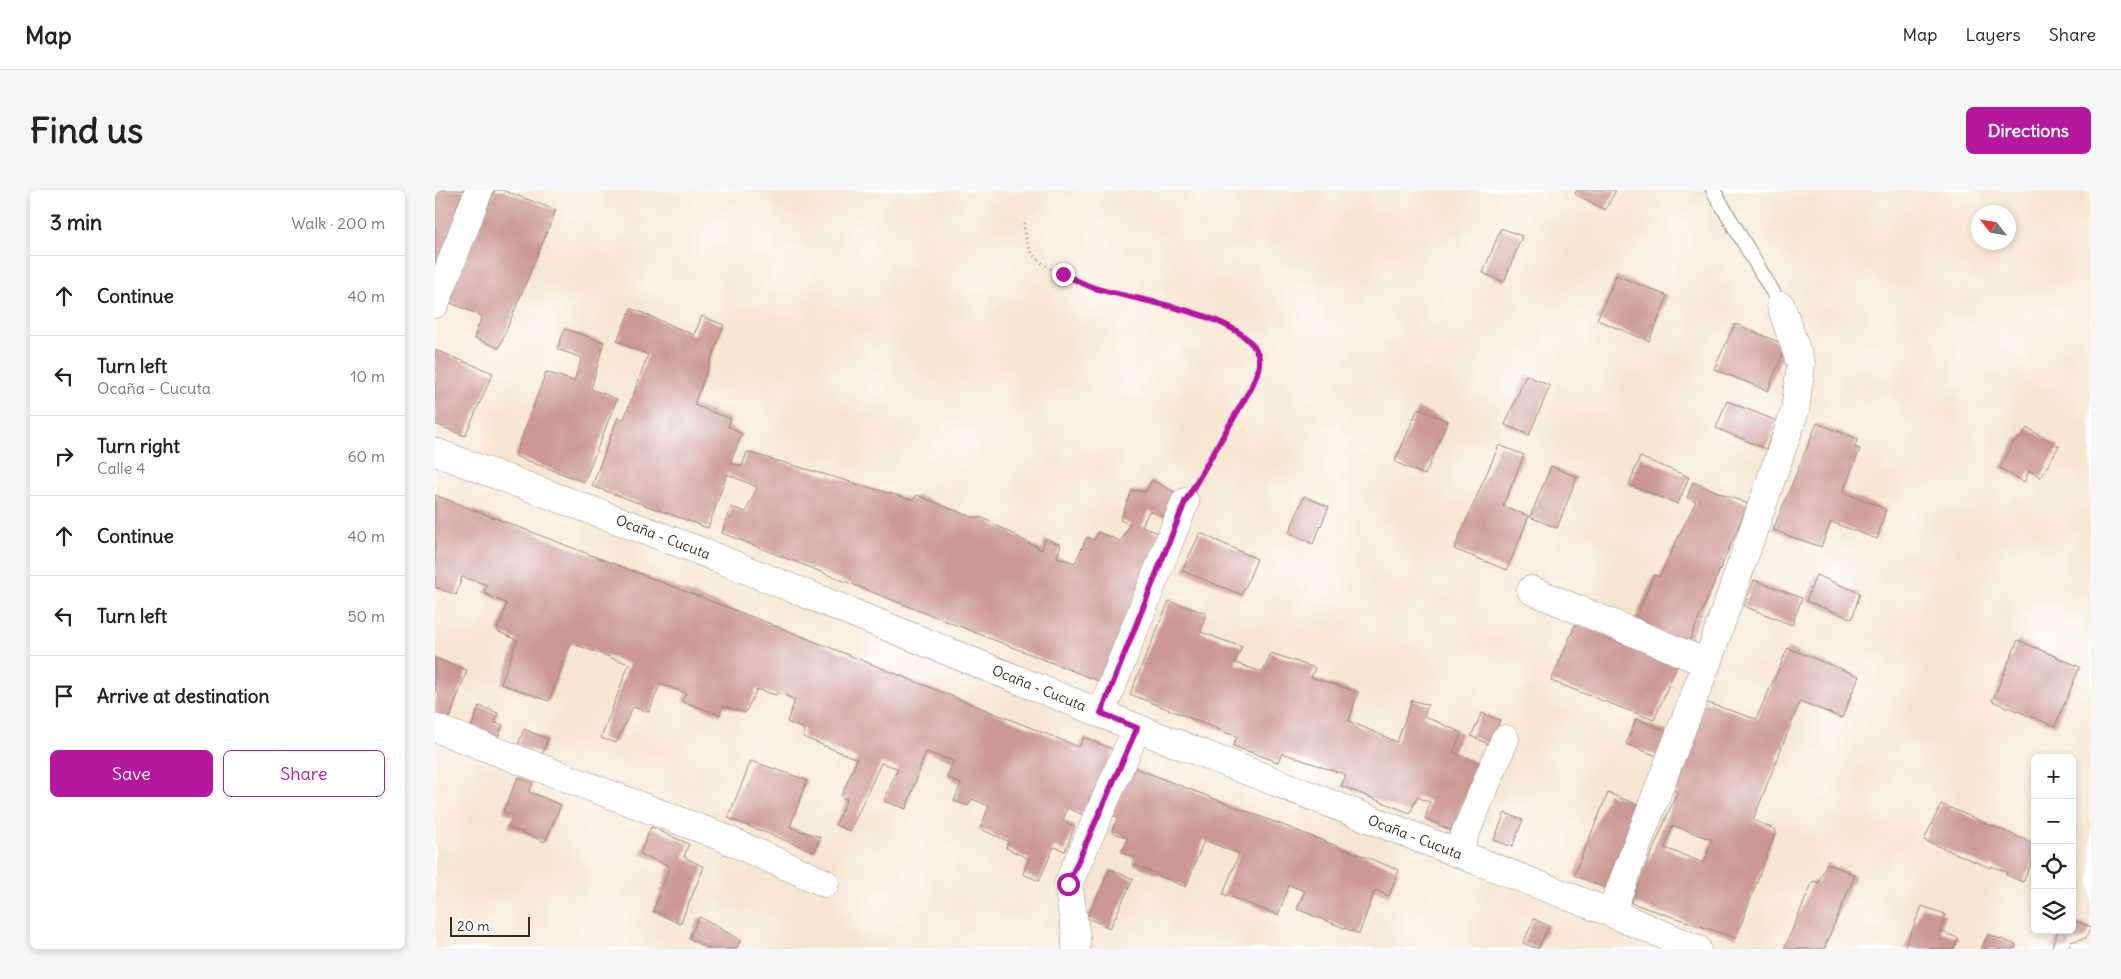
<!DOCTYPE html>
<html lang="en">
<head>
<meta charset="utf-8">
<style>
  body { margin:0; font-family:Delius,sans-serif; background:#f6f6f6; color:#222 }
  .controls { position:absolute; right:15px; bottom:15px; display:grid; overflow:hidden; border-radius:8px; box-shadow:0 2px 8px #0003 }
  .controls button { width:45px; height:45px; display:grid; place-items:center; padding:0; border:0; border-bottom:1px solid #e0e0e0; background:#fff; color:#222; font:25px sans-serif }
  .compass { position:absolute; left:1536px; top:15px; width:45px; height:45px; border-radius:50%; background:#fff; box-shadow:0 2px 8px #0003; rotate:301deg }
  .scale { position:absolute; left:15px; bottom:12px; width:80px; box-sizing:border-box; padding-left:5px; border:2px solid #3b2a1e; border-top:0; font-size:14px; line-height:18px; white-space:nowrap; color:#3b2a1e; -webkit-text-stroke:4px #fff; paint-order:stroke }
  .stop { position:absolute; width:15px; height:15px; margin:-11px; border:4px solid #b5179e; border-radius:50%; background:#fff }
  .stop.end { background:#b5179e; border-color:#fff; box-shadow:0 1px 5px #0008 }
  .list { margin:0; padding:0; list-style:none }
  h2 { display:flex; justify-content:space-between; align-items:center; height:65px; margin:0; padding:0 20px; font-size:21px }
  h2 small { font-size:16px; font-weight:400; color:#767676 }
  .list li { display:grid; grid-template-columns:32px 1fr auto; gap:15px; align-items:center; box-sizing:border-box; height:80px; padding:0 20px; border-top:1px solid #e0e0e0 }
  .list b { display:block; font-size:19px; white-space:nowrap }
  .list p { margin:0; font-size:16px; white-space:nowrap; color:#767676 }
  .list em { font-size:16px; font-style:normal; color:#767676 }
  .actions { display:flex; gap:10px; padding:15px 20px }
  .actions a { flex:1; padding:11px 0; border:1px solid #b5179e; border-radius:8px; text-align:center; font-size:18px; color:#b5179e }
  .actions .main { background:#b5179e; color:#fff }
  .icon { flex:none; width:28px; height:28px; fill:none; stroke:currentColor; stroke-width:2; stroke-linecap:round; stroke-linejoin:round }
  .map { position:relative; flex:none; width:1656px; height:759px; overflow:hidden; border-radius:8px }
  header { display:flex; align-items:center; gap:30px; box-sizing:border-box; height:70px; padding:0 25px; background:#fff; border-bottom:1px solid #e0e0e0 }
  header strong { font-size:24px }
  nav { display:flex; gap:28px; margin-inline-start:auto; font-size:18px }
  .intro { display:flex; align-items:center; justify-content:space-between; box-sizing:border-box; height:120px; padding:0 30px }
  h1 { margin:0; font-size:35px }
  .button { padding:12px 22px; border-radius:8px; background:#b5179e; color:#fff; font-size:18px; font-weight:700 }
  main { display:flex; gap:30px; padding:0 30px }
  aside { flex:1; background:#fff; border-radius:8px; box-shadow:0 2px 8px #0003 }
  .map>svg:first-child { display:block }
  .building { fill:#cb9894; fill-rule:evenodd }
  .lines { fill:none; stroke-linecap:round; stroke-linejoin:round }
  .lane-casing { stroke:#988878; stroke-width:16 }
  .street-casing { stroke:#988878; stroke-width:29 }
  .primary-casing { stroke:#988878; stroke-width:29 }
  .path { stroke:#988878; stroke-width:3; stroke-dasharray:1 4; stroke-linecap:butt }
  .lane { stroke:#fff; stroke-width:14 }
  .street { stroke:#fff; stroke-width:28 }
  .primary { stroke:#fff; stroke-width:28 }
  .route { stroke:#b5179e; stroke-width:6 }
  .labels { text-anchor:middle; stroke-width:4; stroke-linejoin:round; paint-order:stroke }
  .street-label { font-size:14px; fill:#3b2a1e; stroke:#fff }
</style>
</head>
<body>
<header>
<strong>Map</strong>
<nav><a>Map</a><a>Layers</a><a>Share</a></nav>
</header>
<div class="intro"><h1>Find us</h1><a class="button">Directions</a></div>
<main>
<aside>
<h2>3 min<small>Walk · 200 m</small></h2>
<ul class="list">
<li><svg class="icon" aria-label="ahead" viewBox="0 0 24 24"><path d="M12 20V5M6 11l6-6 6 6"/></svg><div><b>Continue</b></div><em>40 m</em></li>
<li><svg class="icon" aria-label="left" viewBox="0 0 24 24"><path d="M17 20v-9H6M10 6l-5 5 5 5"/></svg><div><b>Turn left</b><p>Ocaña - Cucuta</p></div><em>10 m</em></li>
<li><svg class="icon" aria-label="right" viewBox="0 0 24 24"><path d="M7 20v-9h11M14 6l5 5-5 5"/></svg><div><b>Turn right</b><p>Calle 4</p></div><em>60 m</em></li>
<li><svg class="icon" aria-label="ahead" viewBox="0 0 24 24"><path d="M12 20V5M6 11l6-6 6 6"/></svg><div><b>Continue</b></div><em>40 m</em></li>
<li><svg class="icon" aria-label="left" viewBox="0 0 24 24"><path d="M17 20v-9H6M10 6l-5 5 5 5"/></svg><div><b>Turn left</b></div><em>50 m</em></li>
<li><svg class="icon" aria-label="arrive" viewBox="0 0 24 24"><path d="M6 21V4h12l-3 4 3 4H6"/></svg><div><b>Arrive at destination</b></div></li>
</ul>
<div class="actions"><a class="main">Save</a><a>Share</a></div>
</aside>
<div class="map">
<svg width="1656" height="759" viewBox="0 0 1656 759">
  <rect width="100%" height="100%" fill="#fff"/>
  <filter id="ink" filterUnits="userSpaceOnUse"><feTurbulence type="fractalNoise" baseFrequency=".02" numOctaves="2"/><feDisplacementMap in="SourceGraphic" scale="10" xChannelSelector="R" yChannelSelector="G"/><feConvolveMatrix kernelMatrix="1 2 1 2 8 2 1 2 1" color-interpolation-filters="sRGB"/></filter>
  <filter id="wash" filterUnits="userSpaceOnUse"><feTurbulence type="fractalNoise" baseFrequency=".0096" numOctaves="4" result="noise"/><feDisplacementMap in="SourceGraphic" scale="20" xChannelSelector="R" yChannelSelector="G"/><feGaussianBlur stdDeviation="1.12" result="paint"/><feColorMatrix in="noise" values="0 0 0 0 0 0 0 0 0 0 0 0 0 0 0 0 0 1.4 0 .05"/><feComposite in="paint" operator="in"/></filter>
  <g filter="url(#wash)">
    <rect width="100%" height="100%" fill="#f6e6d1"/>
    <g id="blocks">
      <g class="building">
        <path d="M0,0H36L0,87Z"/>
        <path d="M60,0H67L121,20L64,158L39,148L47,126L13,112Z"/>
        <path d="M1142,0H1181L1170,20L1140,4Z"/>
        <path d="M1066,38L1087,46L1069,92L1048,83Z"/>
        <path d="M1181,85L1233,106L1214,151L1162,130Z"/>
        <path d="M196,118L259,145L267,126L289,135L259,215L296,229L293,236L307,244L295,273L307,276L312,262L478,310L482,305L536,327L548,328L607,360L610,349L626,355L622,367L640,373L652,347L659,350L663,342L686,351L695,334L685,330L697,300L710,302L717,290L743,304L732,328L714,321L707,336L725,344L666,492L287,343L296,317L311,322L322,297L292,284L273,338L157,296L183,227L189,229L213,165L182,151Z"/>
        <path d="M1300,134L1351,155L1333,201L1279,179Z"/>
        <path d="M130,139L169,152L156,199L182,209L149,292L80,266L111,182L139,191L147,168L122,159Z"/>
        <path d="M0,160L58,183L30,246L0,234Z"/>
        <path d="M1091,185L1115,196L1094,245L1070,235Z"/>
        <path d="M1292,211L1342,231L1331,259L1281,238Z"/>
        <path d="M983,218L1013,231L990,285L960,272Z"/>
        <path d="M1382,233L1423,249L1419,257L1425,259L1408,302L1451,319L1442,349L1396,332L1386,357L1338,340Z"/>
        <path d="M1592,238L1624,256L1606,287L1594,281L1589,292L1565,278L1582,247L1585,249Z"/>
        <path d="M1064,255L1089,265L1068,316L1094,326L1072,380L1019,359Z"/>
        <path d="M1205,267L1254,287L1243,314L1194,295Z"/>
        <path d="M1116,276L1142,287L1122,338L1095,327Z"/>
        <path d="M1258,292L1313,314L1253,454L1199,431L1219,385L1224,387L1261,311L1252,308Z"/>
        <path d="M0,305L346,438L644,557L649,547L679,560L651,626L632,618L628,631L640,636L630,661L619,657L604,691L588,684L594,669L571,658L573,651L545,639L554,616L537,609L533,616L519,611L526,594L512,587L518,571L491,562L471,619L449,611L463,578L446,573L415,641L400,635L412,609L406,607L422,569L368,547L369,539L352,532L360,510L343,502L341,505L322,499L310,523L288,516L285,525L247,511L251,503L225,494L214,522L198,517L181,553L166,548L194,474L136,453L114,511L66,494L82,450L62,441L72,414L49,403L52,395L27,387L21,405L0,397Z"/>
        <path d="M869,306L894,317L878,354L854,343Z"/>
        <path d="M765,343L822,369L807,405L747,381Z"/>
        <path d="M1381,385L1425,403L1417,429L1371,411Z"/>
        <path d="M1319,390L1367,408L1357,435L1309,416Z"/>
        <path d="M734,411L771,423L766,442L807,457L800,473L828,482L836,463L880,478L876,487L923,502L914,531L962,552L977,510L993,515L989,526L1027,543L1018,562L1048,575L1020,642L990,629L995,612L982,607L975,623L906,596L911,585L847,563L843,572L798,556L802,547L695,504Z"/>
        <path d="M1141,433L1243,473L1219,530L1116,491Z"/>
        <path d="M1583,450L1645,477L1620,536L1557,511Z"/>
        <path d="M1353,458L1424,486L1407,528L1365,511L1318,630L1341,640L1301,748L1196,713L1242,602L1235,598L1270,512L1321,529ZM1238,635L1277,650L1269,673L1230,658Z"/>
        <path d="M0,468L32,480L14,530L0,525Z"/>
        <path d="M44,516L63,523L60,533L68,535L63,547L36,538Z"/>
        <path d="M1047,523L1065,530L1055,555L1036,546Z"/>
        <path d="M1201,529L1236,543L1227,568L1191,554Z"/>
        <path d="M89,539L113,549L107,564L83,555Z"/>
        <path d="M316,571L372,590L355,637L385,647L380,662L293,628Z"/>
        <path d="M697,577L964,680L954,706L940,700L924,744L862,719L870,701L854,695L843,725L788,704L804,664L769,650L751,697L698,674L700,668L687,663L693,648L676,642L683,627L676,625Z"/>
        <path d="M83,587L98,593L94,602L126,615L110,652L73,637L78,626L68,621Z"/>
        <path d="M1173,603L1206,616L1172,699L1139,685Z"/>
        <path d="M1506,614L1600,654V665L1588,692L1571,685L1572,682L1556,676L1555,678L1489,650Z"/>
        <path d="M1070,623L1088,630L1077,657L1059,650Z"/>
        <path d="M216,637L254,654L249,667L269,677L245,734L218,721L235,676L205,664Z"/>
        <path d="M1392,673L1420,685L1389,759H1349L1378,691L1383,693Z"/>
        <path d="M675,679L698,689L675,738L652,728Z"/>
        <path d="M1487,716L1510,724L1505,741L1523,748L1519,759H1469Z"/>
        <path d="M264,727L306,750L301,759H274L254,748Z"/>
        <path d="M1099,729L1114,736L1103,759L1088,753Z"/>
        <path d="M1637,730L1656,737L1651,748L1636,752L1633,759H1616L1623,740H1637Z"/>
        <path d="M1553,744L1581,755L1580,759H1546Z"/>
      </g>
    </g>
  </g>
  <g filter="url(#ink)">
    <use href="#blocks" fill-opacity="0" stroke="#988878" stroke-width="1"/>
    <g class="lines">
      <defs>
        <path id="lane" d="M1278,0L1346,116"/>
        <g id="street">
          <path d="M0,114L44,0"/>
          <path d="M1096,400L1272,473"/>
          <path d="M666,523L750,312"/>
          <path d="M0,538L282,645L390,693"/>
          <path d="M1022,663L1070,549"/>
          <path d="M1176,723L1272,473L1360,221L1366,174L1346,116"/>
          <path d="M641,759V746L633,694L702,538"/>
        </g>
        <path id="primary" d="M0,262L260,359L702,538L1176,723L1262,759"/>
      </defs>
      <use href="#lane" class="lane-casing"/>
      <use href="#street" class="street-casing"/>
      <use href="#primary" class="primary-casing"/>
      <path class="path" d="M589,33C590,45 592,58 601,68C616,82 643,92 662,99C698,111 832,124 823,180C821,190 814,201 809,211C795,237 778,263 763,289"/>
      <use href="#lane" class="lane"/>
      <use href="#street" class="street"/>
      <use href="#primary" class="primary"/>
    </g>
  </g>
  <g class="lines" filter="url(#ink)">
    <path class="route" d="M628,84C639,89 651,96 663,99C703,111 807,123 823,164C827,175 820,188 816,198L750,312L666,523L702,538L633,694"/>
  </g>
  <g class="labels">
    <g class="street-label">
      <text transform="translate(228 347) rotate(21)" y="5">Ocaña - Cucuta</text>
      <text transform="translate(604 498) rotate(22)" y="5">Ocaña - Cucuta</text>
      <text transform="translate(980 647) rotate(21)" y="5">Ocaña - Cucuta</text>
    </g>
  </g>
</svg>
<div class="controls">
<button>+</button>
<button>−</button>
<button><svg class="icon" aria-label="locate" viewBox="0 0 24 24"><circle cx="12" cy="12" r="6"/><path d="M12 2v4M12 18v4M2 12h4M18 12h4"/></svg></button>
<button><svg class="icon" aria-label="layers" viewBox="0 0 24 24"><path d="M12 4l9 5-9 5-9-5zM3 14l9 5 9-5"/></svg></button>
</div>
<svg class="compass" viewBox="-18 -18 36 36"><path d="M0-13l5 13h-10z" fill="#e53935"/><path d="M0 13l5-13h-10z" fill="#767676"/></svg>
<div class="scale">20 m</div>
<div class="stop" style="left:633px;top:694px"></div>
<div class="stop end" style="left:628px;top:84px"></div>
</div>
</main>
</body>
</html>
